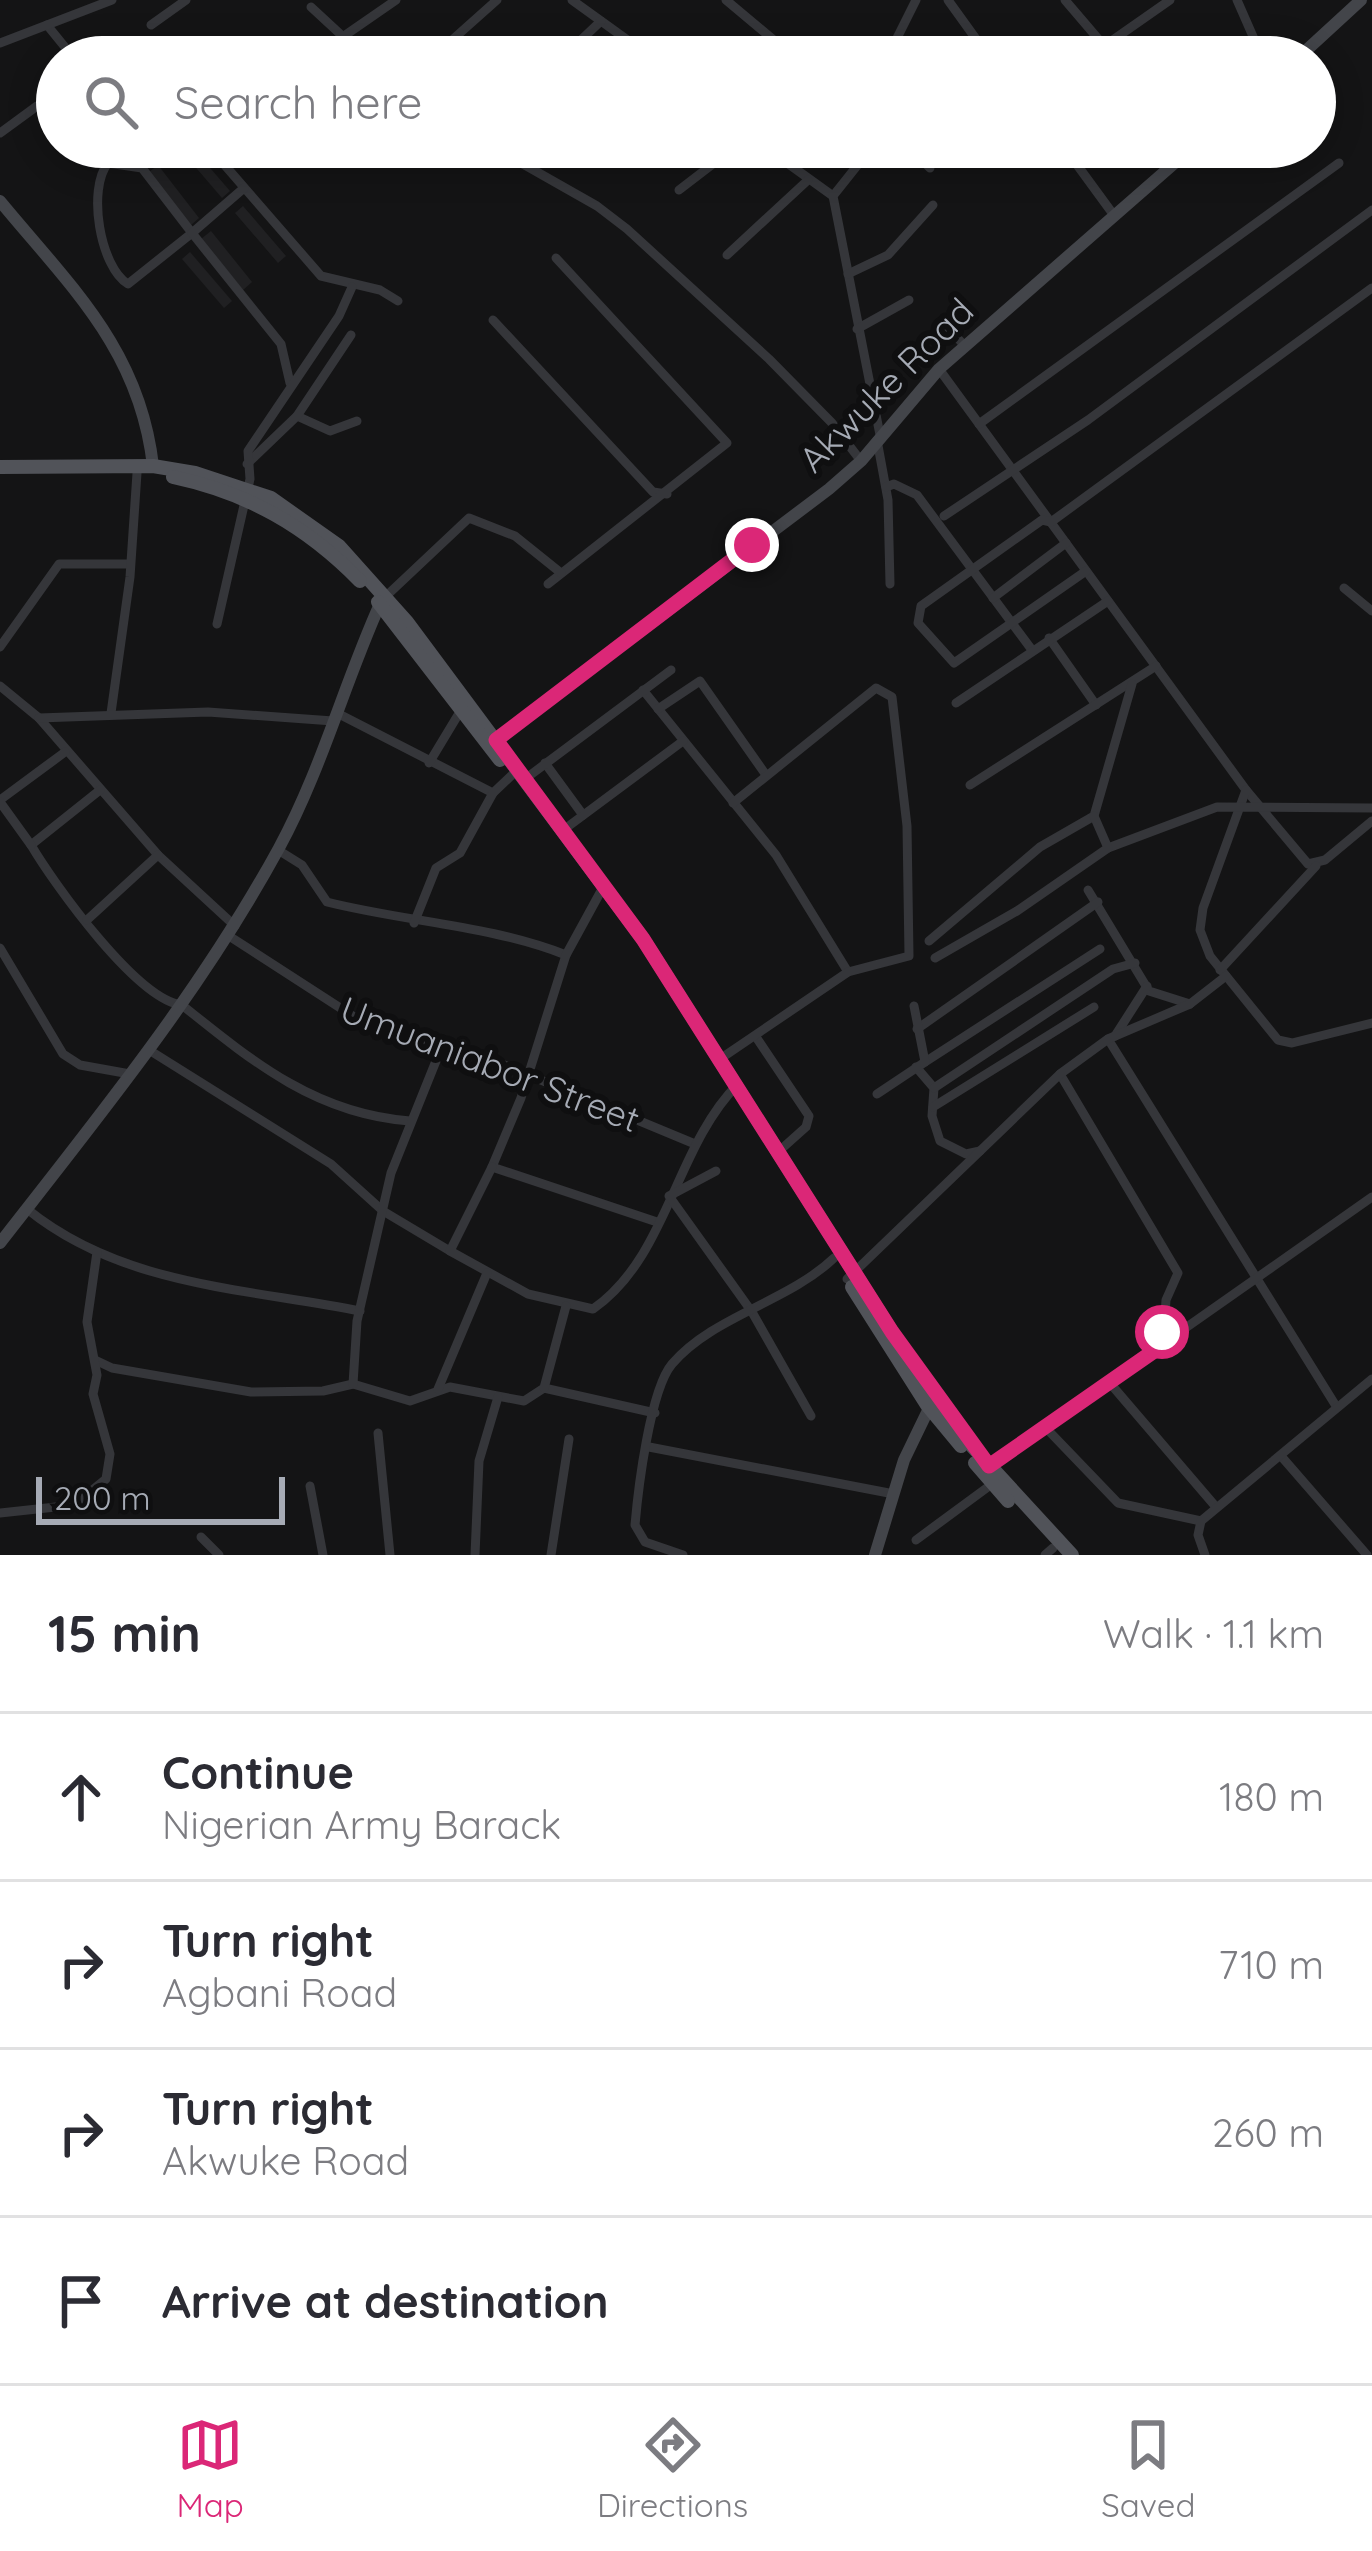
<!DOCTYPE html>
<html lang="en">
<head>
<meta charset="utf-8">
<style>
  body { margin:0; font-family:Quicksand,sans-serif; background:#f7f7f7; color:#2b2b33 }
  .scale { position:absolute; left:36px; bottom:30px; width:249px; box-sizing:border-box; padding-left:12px; border:6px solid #a6abb5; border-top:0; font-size:33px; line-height:42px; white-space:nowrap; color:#a6abb5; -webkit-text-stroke:9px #0f0f10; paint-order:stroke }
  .stop { position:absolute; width:36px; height:36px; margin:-27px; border:9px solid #db2777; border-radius:50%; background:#fff }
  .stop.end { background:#db2777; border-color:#fff; box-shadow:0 3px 12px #0008 }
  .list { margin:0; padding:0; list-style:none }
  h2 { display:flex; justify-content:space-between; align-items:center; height:156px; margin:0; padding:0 48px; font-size:51px }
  h2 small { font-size:39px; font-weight:400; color:#7c7c81 }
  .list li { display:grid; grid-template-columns:78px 1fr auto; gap:36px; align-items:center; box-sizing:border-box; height:168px; padding:0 48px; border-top:3px solid #e1e1e2 }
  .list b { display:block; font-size:45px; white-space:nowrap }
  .list p { margin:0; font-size:39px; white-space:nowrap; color:#7c7c81 }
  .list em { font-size:39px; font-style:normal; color:#7c7c81 }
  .icon { flex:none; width:66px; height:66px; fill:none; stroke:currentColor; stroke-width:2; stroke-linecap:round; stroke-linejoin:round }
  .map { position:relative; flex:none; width:1372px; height:1555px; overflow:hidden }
  .search { position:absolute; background:#fff; box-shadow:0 6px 30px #0003; left:36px; right:36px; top:36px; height:132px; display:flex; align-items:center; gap:30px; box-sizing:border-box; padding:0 42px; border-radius:66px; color:#7c7c81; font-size:45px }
  .sheet { height:828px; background:#fff }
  nav { display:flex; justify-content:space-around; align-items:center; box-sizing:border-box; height:168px; border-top:3px solid #e1e1e2; background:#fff; font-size:33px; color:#7c7c81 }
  nav a { display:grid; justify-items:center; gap:6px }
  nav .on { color:#db2777 }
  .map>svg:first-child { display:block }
  .built { fill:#202022 }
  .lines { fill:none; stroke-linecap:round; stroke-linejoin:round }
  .street { stroke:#35363a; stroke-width:9 }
  .secondary { stroke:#43454a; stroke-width:12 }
  .primary { stroke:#515359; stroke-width:14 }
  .route { stroke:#db2777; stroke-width:15 }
  .labels { text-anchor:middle; stroke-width:12; stroke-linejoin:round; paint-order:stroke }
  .street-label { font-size:36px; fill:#a6abb5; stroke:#0f0f10 }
</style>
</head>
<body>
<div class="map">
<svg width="1372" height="1555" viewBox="0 0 1372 1555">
  <rect width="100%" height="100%" fill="#141415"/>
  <g class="built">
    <path d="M192,147L230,191L222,198L179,148Z"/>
    <path d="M158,165L199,218L191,225L149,172Z"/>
    <path d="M243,206L286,256L278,263L235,213Z"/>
    <path d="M211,231L252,282L243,290L201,239Z"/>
    <path d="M190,252L232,301L224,308L182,259Z"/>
  </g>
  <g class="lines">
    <g class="street">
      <path d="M572,0L651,57"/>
      <path d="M726,0L794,57"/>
      <path d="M948,0L989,57"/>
      <path d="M1065,0L1100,41L1110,42L1170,0"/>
      <path d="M1237,0L1262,57"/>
      <path d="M311,7L365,57"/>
      <path d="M47,25L73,57"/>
      <path d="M151,25L186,0"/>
      <path d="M344,36L396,0"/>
      <path d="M0,43L112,0"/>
      <path d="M433,57L497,0"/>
      <path d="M563,57L601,21"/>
      <path d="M894,57L893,46L916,0"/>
      <path d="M0,133L37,106L57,113"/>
      <path d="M98,147L104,166"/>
      <path d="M209,147L321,276L380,290L398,301"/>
      <path d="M493,147L597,206L627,229L769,359L832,423L861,461"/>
      <path d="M765,147L833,196"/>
      <path d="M872,147L833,196L880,435"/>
      <path d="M909,147L930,168"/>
      <path d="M1064,147L1113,214"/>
      <path d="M1001,159L1014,147"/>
      <path d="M108,163L142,168L192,233L128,284C100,267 87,189 108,163Z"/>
      <path d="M244,188L192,233L281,344L290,383"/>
      <path d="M679,190L735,147"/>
      <path d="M727,255L808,180"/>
      <path d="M848,274L888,255L933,205"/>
      <path d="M493,320L653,492L667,494"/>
      <path d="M943,323L965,346"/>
      <path d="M857,329L909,300"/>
      <path d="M939,369L1246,790L1308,864L1325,860L1372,821"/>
      <path d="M297,416L330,431L357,421"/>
      <path d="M979,424L1339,163"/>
      <path d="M877,440L888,500L890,584"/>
      <path d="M247,464L297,416L351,335"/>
      <path d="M886,487L894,484L917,495L1032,650"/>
      <path d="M944,516L1088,420L1372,210"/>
      <path d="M1086,571L954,663L918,623L921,606L1042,520L1051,522L1372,288"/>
      <path d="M548,584L727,443L556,258"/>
      <path d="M1344,588L1372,611"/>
      <path d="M993,598L1066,543"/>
      <path d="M383,599L469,518L515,536L561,573"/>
      <path d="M217,624L250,479L248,451L339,316L352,287"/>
      <path d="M1049,638L1096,705"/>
      <path d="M0,647L59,564H130"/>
      <path d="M0,686L39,718L158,855L235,926"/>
      <path d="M643,690L776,855L848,972"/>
      <path d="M956,703L1108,601"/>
      <path d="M658,709L700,681L766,775"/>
      <path d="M111,713L130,577L137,473"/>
      <path d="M337,713L493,793"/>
      <path d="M39,718L208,712L333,721"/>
      <path d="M429,763L461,710"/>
      <path d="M545,763L583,815"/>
      <path d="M525,779L671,670"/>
      <path d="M970,785L1156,666"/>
      <path d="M100,790L31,845C54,884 137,1000 182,1005C253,1062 316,1114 410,1121"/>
      <path d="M1246,790L1203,908L1200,930L1210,956L1278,1040L1292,1043L1372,1023"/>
      <path d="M0,800L65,752"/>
      <path d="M0,802L31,845"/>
      <path d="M562,831L683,741"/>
      <path d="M1108,848L1217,807L1372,808"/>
      <path d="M278,850L302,865L327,902C406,922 490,925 566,955"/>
      <path d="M1088,890L1149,991L1190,1004"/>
      <path d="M601,891L566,955L521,1098L492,1167L657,1222"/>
      <path d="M87,920L158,855"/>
      <path d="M414,923L436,868L460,853L493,793L512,775"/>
      <path d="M229,936L362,1022L490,1059L695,1144"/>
      <path d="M929,941L1040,847L1094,816L1132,684"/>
      <path d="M0,948L63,1054L80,1065L130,1074"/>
      <path d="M935,958L1017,911L1108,848L1094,816"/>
      <path d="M1220,970L1316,866"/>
      <path d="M917,1029L1098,902"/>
      <path d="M1115,1036L1147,986"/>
      <path d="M756,1037L809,1116L806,1127L778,1152"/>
      <path d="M1108,1039L1336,1406"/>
      <path d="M149,1050L331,1164L383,1211L450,1251"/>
      <path d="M717,1061L848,972L909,956L907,826L892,697L876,688L733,803"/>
      <path d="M925,1062L1100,949"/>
      <path d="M916,1067L934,1088L932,1116L940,1141L966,1154L980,1151"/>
      <path d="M1060,1074L1178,1273L1166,1300L1163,1343"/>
      <path d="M934,1088L1113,969L1135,963"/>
      <path d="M877,1094L925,1062L914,1006"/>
      <path d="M933,1107L1094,1007"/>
      <path d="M492,1167L450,1251L528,1294L593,1309C668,1257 675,1147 738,1084"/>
      <path d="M716,1171L669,1196L752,1312L811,1416"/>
      <path d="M27,1209C122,1286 244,1288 360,1311"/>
      <path d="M847,1279L1060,1074L1108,1039L1190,1004L1226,976"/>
      <path d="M95,1360L112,1368L251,1392L323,1391L353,1384L410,1401L450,1387L524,1401L544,1388L655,1413"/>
      <path d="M1109,1382L1216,1507"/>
      <path d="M353,1384L357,1321L391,1173L442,1046"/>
      <path d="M544,1388L566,1306"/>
      <path d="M438,1389L487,1273"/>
      <path d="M1045,1427L1118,1503L1201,1521"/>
      <path d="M378,1433L390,1555"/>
      <path d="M649,1447L894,1494"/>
      <path d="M1281,1456L1367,1555"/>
      <path d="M989,1466L1372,1197"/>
      <path d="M310,1486L323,1555"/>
      <path d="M0,1513L74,1505L106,1479L110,1454L93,1394L97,1375L87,1322L97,1252"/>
      <path d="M201,1537L219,1555"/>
      <path d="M916,1540L992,1484"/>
      <path d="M475,1555L479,1461L498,1397"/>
      <path d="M551,1555L569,1439"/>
      <path d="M683,1555L645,1542L635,1525C638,1490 650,1390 672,1364C713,1316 788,1302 834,1258"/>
      <path d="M1045,1555L1053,1548"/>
      <path d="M1205,1555L1198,1535L1201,1521L1372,1379"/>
    </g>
    <g class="secondary">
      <path d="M1299,57L1361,0"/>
      <path d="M0,201C71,287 140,350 153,466"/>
      <path d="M496,740L829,489L861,461L939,369L1193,147"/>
      <path d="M0,1243C99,1116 201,991 279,848C321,771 344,684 380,604"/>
      <path d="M875,1555L904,1460L933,1400"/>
    </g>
    <g class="primary">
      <path d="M0,467L153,466L195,473L271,498L339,546L407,622L643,939L892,1332L971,1445L1072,1555"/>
      <path d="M173,477C248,493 306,526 360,581"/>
      <path d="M378,602L500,760"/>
      <path d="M852,1287L927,1405L961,1446"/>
      <path d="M975,1463L1008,1501"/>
    </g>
  </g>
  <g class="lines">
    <path class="route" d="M752,545L496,740L643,939L892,1332L989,1466L1157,1349L1163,1342L1162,1332"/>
  </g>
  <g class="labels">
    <g class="street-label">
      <text transform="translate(886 385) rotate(-45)" y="13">Akwuke Road</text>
      <text transform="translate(490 1064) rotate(21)" y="13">Umuaniabor Street</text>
    </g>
  </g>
</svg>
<div class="scale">200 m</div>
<div class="stop" style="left:1162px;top:1332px"></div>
<div class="stop end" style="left:752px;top:545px"></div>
<div class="search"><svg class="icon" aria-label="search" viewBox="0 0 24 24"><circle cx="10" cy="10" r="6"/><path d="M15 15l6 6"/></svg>Search here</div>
</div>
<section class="sheet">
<h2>15 min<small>Walk · 1.1 km</small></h2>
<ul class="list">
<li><svg class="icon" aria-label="ahead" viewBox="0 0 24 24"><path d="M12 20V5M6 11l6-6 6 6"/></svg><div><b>Continue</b><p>Nigerian Army Barack</p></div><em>180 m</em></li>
<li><svg class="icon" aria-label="right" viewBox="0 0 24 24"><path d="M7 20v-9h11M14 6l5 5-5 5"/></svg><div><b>Turn right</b><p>Agbani Road</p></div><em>710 m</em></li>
<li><svg class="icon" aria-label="right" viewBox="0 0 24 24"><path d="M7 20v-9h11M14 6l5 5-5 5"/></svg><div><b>Turn right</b><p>Akwuke Road</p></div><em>260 m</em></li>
<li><svg class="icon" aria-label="arrive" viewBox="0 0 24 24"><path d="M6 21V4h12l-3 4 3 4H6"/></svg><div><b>Arrive at destination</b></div></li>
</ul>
</section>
<nav>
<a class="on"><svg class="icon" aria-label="map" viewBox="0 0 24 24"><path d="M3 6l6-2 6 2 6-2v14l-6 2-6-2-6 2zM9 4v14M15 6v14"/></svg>Map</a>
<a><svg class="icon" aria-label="directions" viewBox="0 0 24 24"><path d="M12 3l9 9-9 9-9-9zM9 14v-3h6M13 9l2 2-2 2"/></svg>Directions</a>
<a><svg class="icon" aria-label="saved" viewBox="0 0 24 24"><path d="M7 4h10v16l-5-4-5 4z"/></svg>Saved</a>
</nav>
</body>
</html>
